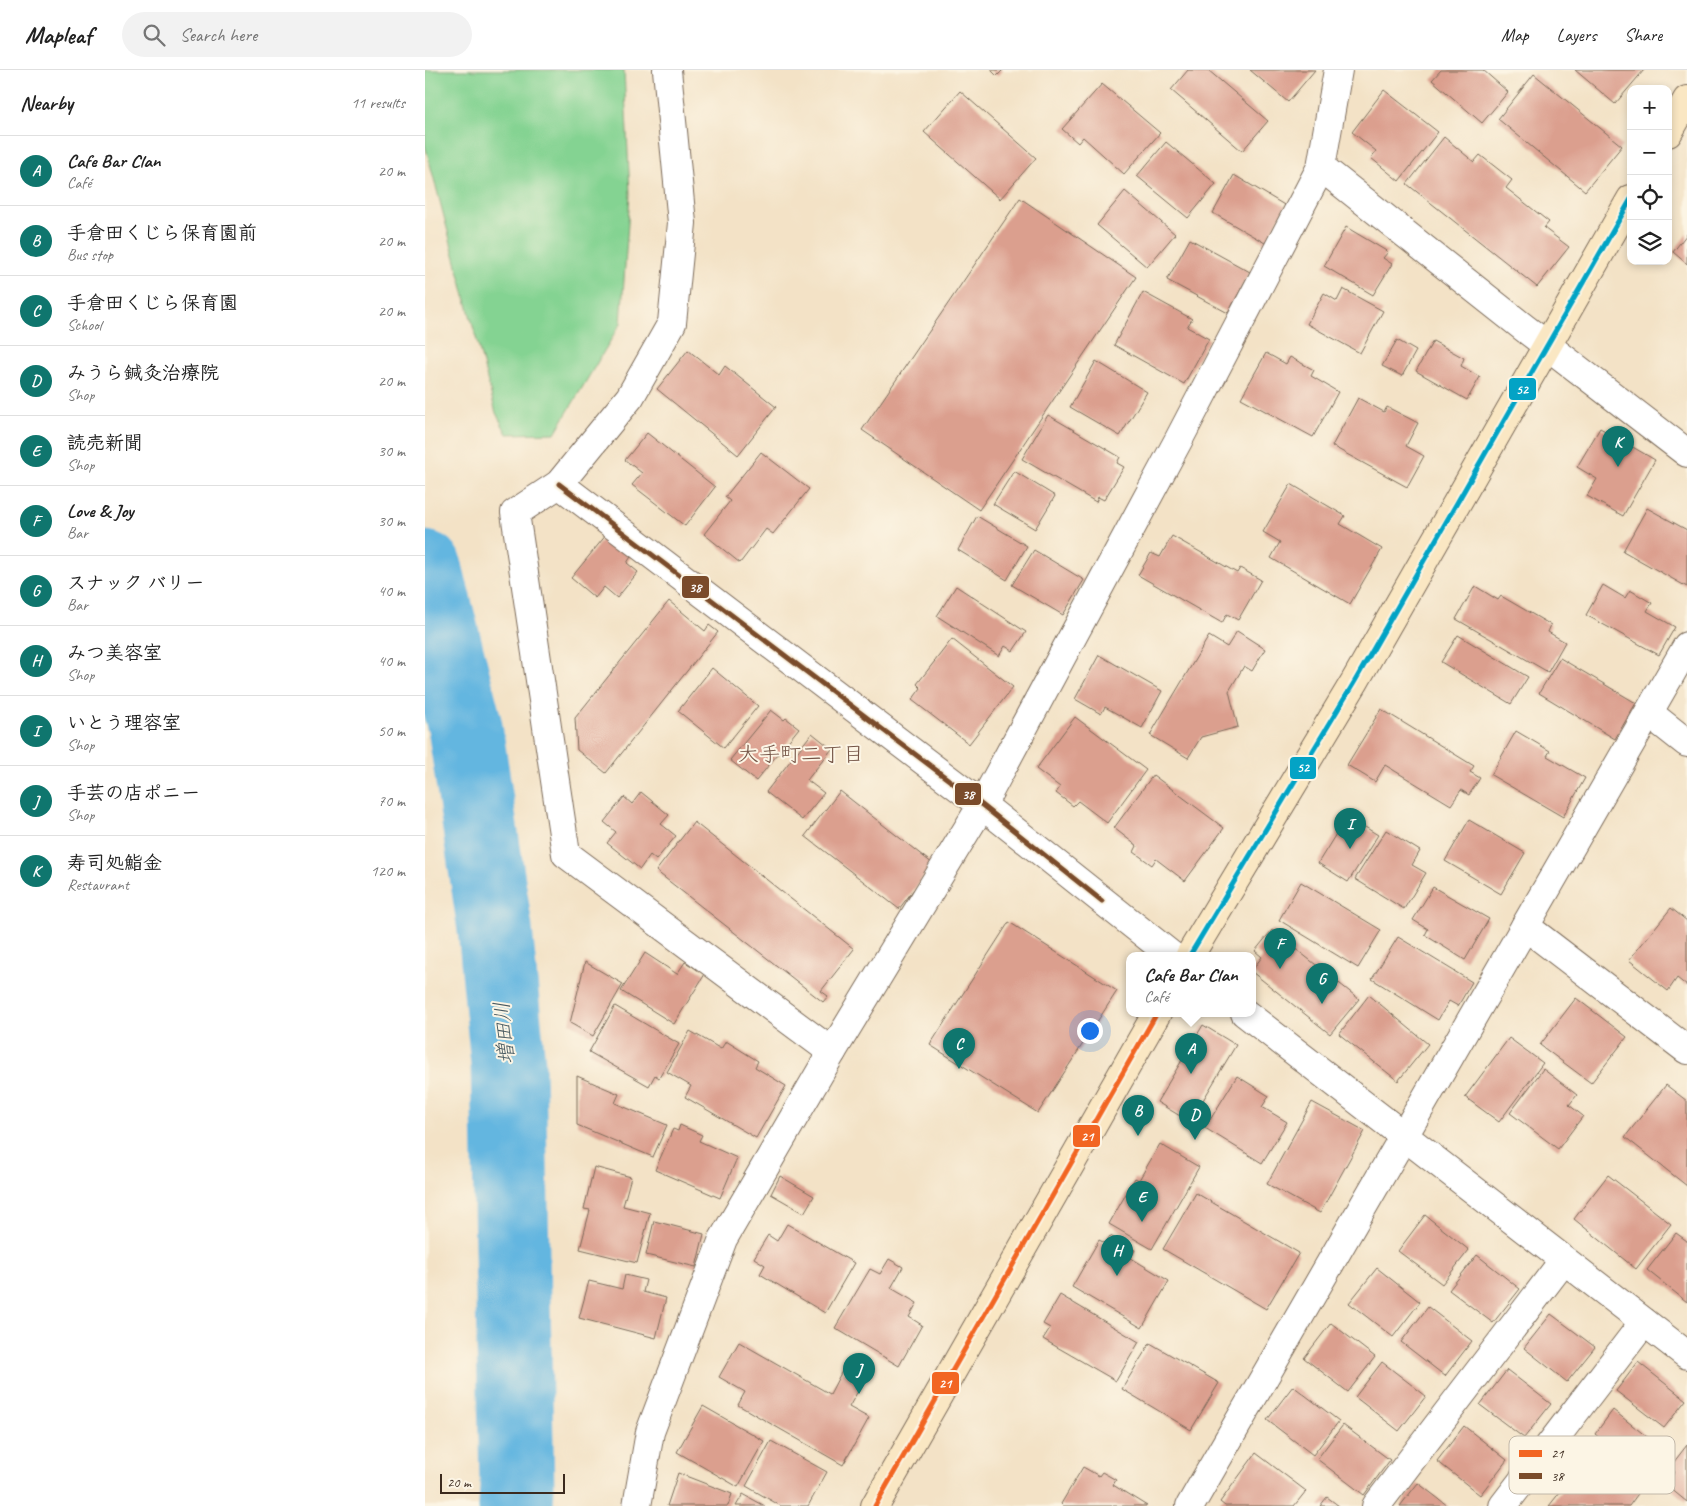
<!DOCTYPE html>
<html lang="en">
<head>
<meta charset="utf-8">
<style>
  body { margin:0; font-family:Caveat,"Klee One",sans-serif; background:#f2f2f2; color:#222 }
  .controls { position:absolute; right:15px; top:15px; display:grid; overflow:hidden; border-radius:10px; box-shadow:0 2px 8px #0003 }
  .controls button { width:45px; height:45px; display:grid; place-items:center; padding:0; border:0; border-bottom:1px solid #e0e0e0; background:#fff; color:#222; font:25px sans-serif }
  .scale { position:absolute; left:15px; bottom:12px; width:125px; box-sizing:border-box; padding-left:5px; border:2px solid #3b2a1e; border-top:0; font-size:14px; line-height:18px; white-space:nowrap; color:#3b2a1e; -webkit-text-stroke:4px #fcf5e5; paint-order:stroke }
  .you { position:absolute; left:664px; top:960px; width:18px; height:18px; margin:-12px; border:4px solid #fff; border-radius:50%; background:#1a73e8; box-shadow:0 0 0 8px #1a73e833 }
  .badge { display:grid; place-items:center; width:32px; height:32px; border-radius:50%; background:#0f766e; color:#fff; font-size:16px; font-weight:700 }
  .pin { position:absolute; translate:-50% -41px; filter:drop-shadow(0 1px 2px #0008) }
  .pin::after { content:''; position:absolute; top:26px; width:18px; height:15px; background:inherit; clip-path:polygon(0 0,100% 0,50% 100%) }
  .popup { position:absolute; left:701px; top:882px; width:130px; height:65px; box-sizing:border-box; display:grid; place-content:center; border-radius:10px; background:#fff; filter:drop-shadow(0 1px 4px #0005); font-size:16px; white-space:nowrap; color:#767676 }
  .popup b { font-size:19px; color:#222 }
  .popup::after { content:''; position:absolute; left:50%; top:100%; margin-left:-10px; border:10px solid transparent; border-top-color:#fff }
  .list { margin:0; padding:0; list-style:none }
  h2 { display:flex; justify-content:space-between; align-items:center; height:65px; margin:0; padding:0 20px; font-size:21px }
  h2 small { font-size:16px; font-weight:400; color:#767676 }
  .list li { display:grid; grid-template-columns:32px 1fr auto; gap:15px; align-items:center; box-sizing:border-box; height:70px; padding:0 20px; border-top:1px solid #e0e0e0 }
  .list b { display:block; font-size:19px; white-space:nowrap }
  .list p { margin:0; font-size:16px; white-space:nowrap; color:#767676 }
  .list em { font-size:16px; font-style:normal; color:#767676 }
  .icon { flex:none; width:28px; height:28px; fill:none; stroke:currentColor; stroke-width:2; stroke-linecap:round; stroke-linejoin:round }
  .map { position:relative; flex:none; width:1262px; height:1436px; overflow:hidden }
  header { display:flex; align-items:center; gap:30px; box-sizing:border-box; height:70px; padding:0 25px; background:#fff; border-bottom:1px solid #e0e0e0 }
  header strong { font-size:24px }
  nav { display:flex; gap:28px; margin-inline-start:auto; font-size:18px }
  .search { width:350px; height:45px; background:#f2f2f2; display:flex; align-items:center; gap:12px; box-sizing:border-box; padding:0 18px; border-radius:28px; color:#767676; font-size:19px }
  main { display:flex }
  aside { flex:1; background:#fff }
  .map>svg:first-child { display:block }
  .green { fill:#84d392; stroke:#607e58 }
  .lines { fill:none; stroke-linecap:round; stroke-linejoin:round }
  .river { stroke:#64b6e0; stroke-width:75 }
  .building { fill:#db9f8e }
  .street-casing { stroke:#7b6a59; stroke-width:30 }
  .secondary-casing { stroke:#7b6a59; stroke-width:30 }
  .street { stroke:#fff; stroke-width:28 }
  .secondary { stroke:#fae7c3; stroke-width:28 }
  .bus-1-casing { stroke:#fcf5e5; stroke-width:9 }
  .bus-2-casing { stroke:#fcf5e5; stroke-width:9 }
  .bus-3-casing { stroke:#fcf5e5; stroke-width:9 }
  .bus-1 { stroke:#f26522; stroke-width:5 }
  .bus-2 { stroke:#7a4b2a; stroke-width:5 }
  .bus-3 { stroke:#03a3c5; stroke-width:5 }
  .labels { text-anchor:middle; stroke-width:4; stroke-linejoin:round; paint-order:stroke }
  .neighbourhood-label { font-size:21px; fill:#735345; stroke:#fcf5e5 }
  .water-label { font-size:21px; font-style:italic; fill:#495b62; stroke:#fcf5e5 }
  .key { fill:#fcf5e5; stroke:#c2b8a9; stroke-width:1 }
  .key-label { font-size:14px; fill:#3b2a1e }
  .line-badge { stroke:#fcf5e5; stroke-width:2 }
  .badge-label { font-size:14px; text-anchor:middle; font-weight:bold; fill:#fff }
</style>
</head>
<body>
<header>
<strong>Mapleaf</strong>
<div class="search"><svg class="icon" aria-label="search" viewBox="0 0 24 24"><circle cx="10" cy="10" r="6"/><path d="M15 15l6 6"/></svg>Search here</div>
<nav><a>Map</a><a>Layers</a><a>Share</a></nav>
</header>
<main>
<aside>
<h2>Nearby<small>11 results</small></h2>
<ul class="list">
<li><span class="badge">A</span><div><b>Cafe Bar Clan</b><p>Café</p></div><em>20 m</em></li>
<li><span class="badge">B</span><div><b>手倉田くじら保育園前</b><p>Bus stop</p></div><em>20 m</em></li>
<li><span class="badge">C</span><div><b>手倉田くじら保育園</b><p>School</p></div><em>20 m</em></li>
<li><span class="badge">D</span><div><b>みうら鍼灸治療院</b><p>Shop</p></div><em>20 m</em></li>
<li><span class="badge">E</span><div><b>読売新聞</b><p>Shop</p></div><em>30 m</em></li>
<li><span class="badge">F</span><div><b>Love &amp; Joy</b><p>Bar</p></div><em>30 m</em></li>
<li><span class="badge">G</span><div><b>スナック バリー</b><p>Bar</p></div><em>40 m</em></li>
<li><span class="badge">H</span><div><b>みつ美容室</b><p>Shop</p></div><em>40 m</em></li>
<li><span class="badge">I</span><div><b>いとう理容室</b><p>Shop</p></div><em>50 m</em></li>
<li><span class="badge">J</span><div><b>手芸の店ポニー</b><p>Shop</p></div><em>70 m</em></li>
<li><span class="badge">K</span><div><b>寿司処鮨金</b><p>Restaurant</p></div><em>120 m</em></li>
</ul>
</aside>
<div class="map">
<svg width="1262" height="1436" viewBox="0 0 1262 1436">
  <rect width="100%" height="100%" fill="#fcf5e5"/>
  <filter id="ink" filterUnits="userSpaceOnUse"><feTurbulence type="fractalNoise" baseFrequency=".02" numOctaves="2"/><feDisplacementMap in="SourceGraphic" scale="10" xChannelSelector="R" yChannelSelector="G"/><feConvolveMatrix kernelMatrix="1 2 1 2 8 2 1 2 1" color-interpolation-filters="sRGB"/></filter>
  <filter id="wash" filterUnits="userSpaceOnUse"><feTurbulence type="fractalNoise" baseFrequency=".0096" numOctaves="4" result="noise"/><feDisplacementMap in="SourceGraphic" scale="20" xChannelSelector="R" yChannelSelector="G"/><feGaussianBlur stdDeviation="1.12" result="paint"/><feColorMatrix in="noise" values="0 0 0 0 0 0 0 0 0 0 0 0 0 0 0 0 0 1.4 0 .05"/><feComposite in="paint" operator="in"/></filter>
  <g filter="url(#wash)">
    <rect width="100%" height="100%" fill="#f3e2c6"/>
    <path class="green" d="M0,0H199L205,124L196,253L130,363L82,364L71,343L0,75Z"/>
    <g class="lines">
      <path class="river" d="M0,498L40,657L70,859L83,994L92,1417L91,1436"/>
    </g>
    <g id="blocks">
      <g class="building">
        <path d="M566,0H578L572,6Z"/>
        <path d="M763,0H783L843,51L817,81L746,20Z"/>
        <path d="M825,0H890L863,32Z"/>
        <path d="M1016,0H1058L1083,22L1057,53L1007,10Z"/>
        <path d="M1150,0H1219L1190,34Z"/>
        <path d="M1109,4L1197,76L1160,121L1073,49Z"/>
        <path d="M677,14L735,63L699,104L658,67L653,73L637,59Z"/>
        <path d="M959,20L1013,62L974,111L946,88L951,81L927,62Z"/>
        <path d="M535,21L611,88L575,129L499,62Z"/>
        <path d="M1019,67L1049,92L1055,85L1087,110L1081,118L1124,152L1119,158L1144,177L1112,217L982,114Z"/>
        <path d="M741,72L791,114L763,148L712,106Z"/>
        <path d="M809,105L861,136L840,173L788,143Z"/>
        <path d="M700,121L750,164L722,197L672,155Z"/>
        <path d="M595,128L711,207L554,440L437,360Z"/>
        <path d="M921,157L963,182L958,188L967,194L948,225L899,196Z"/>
        <path d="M1262,164V194L1248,182Z"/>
        <path d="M765,169L825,202L803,243L742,210Z"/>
        <path d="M918,219L958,241L935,283L882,254L899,223L912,231Z"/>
        <path d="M718,222L767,249L762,257L784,269L759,314L689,275Z"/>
        <path d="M972,270L991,281L977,306L957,296Z"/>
        <path d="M1008,271L1039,288L1036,296L1055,307L1042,330L991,301Z"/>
        <path d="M263,280L294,305L300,296L351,337L313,385L232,319Z"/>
        <path d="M841,283L861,294L865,287L889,300L886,306L913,322L888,367L816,328Z"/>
        <path d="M671,291L722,322L695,366L645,337Z"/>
        <path d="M933,328L959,342L962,337L993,353L981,376L999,386L982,417L907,376Z"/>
        <path d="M623,345L695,387L692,393L699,397L679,430L673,427L671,432L597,389Z"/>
        <path d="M1175,358L1230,390L1198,446L1162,426L1172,409L1152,397Z"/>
        <path d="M222,363L290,417L260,456L207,415L217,403L200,390Z"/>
        <path d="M336,382L384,419L348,464L341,459L315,493L279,464L305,431L300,427Z"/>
        <path d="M589,401L630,426L610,459L568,434Z"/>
        <path d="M866,414L920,446L915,454L957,479L925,534L846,488L855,472L838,462Z"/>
        <path d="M1222,438L1262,460V517L1198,481Z"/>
        <path d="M552,446L602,476L582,510L533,480Z"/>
        <path d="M182,464L207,485L202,493L213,502L192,528L179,517L170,528L146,508Z"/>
        <path d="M747,466L812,503L815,498L836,510L813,550L802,544L797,553L713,505L726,483L735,487Z"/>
        <path d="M609,480L659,510L638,545L587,515Z"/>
        <path d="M1178,515L1200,528L1205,520L1227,533L1222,541L1250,557L1234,585L1161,545Z"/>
        <path d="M531,516L601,562L588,581L580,576L574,586L512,546Z"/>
        <path d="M1050,516L1073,530L1076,526L1126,555L1123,562L1140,572L1123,602L1031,549Z"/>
        <path d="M244,531L280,561L284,555L293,562L181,703L152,680L150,648Z"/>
        <path d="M812,561L840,579L827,601L819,596L804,621L813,657L776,667L763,688L725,665L784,566L802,577Z"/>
        <path d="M1033,565L1103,607L1086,634L1016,592Z"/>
        <path d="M527,569L588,617L544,674L487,630L496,618L492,614Z"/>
        <path d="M674,585L737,621L717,658L680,637L676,644L650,629Z"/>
        <path d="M1135,588L1211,633L1190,669L1114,623Z"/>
        <path d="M287,598L333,636L299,678L253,641Z"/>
        <path d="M956,639L1049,696L1045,702L1055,708L1044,725L1036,720L1026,735L960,695L950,712L922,695Z"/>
        <path d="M346,640L359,650L361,648L374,658L331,711L305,690Z"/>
        <path d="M650,647L721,700L682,753L653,731L648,736L631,723L635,717L611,699Z"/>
        <path d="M1091,661L1125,681L1122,686L1160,708L1138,747L1066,705Z"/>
        <path d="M387,663L407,679L382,710L399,723L377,750L341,722Z"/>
        <path d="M728,705L799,758L760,811L731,789L727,795L709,782L712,776L689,758Z"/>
        <path d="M415,721L508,794L474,839L380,766Z"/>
        <path d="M216,722L244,745L236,754L251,766L231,790L225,785L215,799L182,773L191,762L179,752L199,727L207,734Z"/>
        <path d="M922,746L953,765L923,812L893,793Z"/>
        <path d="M1044,750L1100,783L1076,824L1020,791Z"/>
        <path d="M269,752L429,879L396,921L403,926L398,932L231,801Z"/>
        <path d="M961,760L995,781L987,795L1001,803L979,839L930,809Z"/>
        <path d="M876,812L956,860L933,898L854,850Z"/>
        <path d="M1008,817L1064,849L1040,890L1000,865L1003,859L988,850Z"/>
        <path d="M1246,838L1262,851V916L1252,908L1243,921L1204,890Z"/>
        <path d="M584,852L692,921L613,1043L505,975Z"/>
        <path d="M847,860L934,929L905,964L827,902V900L837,887L830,881Z"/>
        <path d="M973,867L1047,912L1033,936L1024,931L1013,950L947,909Z"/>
        <path d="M220,883L252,904L260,892L280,904L249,954L196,921Z"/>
        <path d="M160,892L198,914L168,966L145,953Z"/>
        <path d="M944,925L1003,974L973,1011L914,964Z"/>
        <path d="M1151,928L1202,967L1166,1013L1115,975Z"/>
        <path d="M190,936L254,974L234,1008L230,1005L224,1016L164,982Z"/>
        <path d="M778,955L811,975L765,1052L732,1032Z"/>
        <path d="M265,961L296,979L301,971L333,991L330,997L361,1016L331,1068L260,1027L266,1016L242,1002Z"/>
        <path d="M1084,968L1118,993L1074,1052L1040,1027Z"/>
        <path d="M1118,999L1152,1025L1144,1035L1158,1046L1133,1079L1085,1043Z"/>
        <path d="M152,1006L194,1024L190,1033L242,1055L228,1087L152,1055Z"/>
        <path d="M812,1006L844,1026L837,1037L862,1052L837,1093L780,1058Z"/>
        <path d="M1241,1015L1262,1031V1116L1200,1067Z"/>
        <path d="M887,1032L940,1061L895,1143L842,1114Z"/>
        <path d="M255,1055L277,1065L274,1071L312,1088L295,1128L230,1100L248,1059L253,1061Z"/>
        <path d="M735,1074L774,1097L727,1179L684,1154L710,1108L714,1110Z"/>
        <path d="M169,1097L206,1107L198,1136L225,1143L212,1193L155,1179L165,1140L159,1139Z"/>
        <path d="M1183,1105L1246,1154L1211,1199L1149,1149Z"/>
        <path d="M355,1106L389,1126L379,1143L346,1124Z"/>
        <path d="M771,1123L874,1183L841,1239L738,1179Z"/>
        <path d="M1000,1145L1044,1180L1017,1214L973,1181Z"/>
        <path d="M229,1151L279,1164L271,1197L221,1185Z"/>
        <path d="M362,1154L429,1193L400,1243L335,1204L340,1195L329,1188L343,1165L352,1171Z"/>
        <path d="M1251,1163L1262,1171V1232L1222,1200Z"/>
        <path d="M685,1166L710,1180L706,1188L744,1211L717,1258L647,1217L674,1170L680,1173Z"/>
        <path d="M1052,1185L1095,1219L1068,1253L1024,1220Z"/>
        <path d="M464,1189L478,1197L466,1218L492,1233L484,1247L497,1255L474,1296L410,1258L445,1199L455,1204Z"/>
        <path d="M952,1198L995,1232L968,1267L924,1233Z"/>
        <path d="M200,1205L221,1210L218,1222L241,1228L231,1268L154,1248L164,1211L197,1219Z"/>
        <path d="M635,1225L714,1272L691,1311L618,1269L625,1258L618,1254Z"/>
        <path d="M1003,1237L1047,1271L1020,1306L976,1272Z"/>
        <path d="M1126,1244L1170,1277L1142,1312L1099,1278Z"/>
        <path d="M906,1253L950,1287L923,1322L879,1288Z"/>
        <path d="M314,1272L405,1324L417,1301L438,1312L424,1337L444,1348L418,1395L313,1335L320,1322L294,1307Z"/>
        <path d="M725,1273L794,1313L766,1360L697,1319Z"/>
        <path d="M957,1292L1001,1326L974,1361L930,1327Z"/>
        <path d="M1213,1292L1261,1330L1239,1358L1191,1321Z"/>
        <path d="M1082,1300L1126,1334L1099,1368L1055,1335Z"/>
        <path d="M868,1316L914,1351L888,1385L842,1350Z"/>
        <path d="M278,1336L339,1371L313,1417L252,1382Z"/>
        <path d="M1188,1340L1226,1370L1222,1375L1234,1384L1215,1408L1173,1373L1176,1369L1170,1364Z"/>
        <path d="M918,1355L965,1390L939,1425L892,1389Z"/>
        <path d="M1039,1356L1082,1390L1055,1425L1012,1391Z"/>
        <path d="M346,1371L402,1402L383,1436H356L321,1416Z"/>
        <path d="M1262,1375V1432L1240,1414L1250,1402L1245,1397Z"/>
        <path d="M831,1383L881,1421L869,1436H800L795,1432Z"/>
        <path d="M1158,1393L1189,1417L1197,1407L1215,1421L1204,1436H1124Z"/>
        <path d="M658,1397L674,1406L677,1402L691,1410L688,1415L722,1436H638L636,1434Z"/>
        <path d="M253,1403L307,1424L303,1436H242Z"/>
        <path d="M993,1413L1023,1436H975Z"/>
        <path d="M318,1424L340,1436H311Z"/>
        <path d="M902,1427L914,1436H895Z"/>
      </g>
    </g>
  </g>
  <g filter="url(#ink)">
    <use href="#blocks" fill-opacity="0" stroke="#7b6a59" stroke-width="1"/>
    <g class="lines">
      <defs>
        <g id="street">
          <path d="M242,0L257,153L247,253L205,327L134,414L90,443L141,784L407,982"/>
          <path d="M896,97L1098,257L1262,383"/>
          <path d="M134,414L557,735L746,885"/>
          <path d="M1224,643L1262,673"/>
          <path d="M1100,856L1262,980"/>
          <path d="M820,943L1262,1285"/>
          <path d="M212,1436L225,1362L298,1169L407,982L557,735L754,369L896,97L913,0"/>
          <path d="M765,1436L1262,576"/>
          <path d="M951,1436L1139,1190"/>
          <path d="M1078,1436L1219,1252"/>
        </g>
        <g id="secondary">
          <path d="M1243,63L1262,30"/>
          <path d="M765,885L930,611L1206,129"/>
          <path d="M450,1436L732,943"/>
        </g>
      </defs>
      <use href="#street" class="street-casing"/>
      <use href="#secondary" class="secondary-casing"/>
      <use href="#street" class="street"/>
      <use href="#secondary" class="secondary"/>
      <defs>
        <path id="bus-1" d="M450,1436L732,943"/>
        <path id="bus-2" d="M134,414L557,735L677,831"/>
        <path id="bus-3" d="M765,885L930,611L1206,129"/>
      </defs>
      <use href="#bus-1" class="bus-1-casing"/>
      <use href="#bus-2" class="bus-2-casing"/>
      <use href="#bus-3" class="bus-3-casing"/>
      <use href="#bus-1" class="bus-1"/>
      <use href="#bus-2" class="bus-2"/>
      <use href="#bus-3" class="bus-3"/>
    </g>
  </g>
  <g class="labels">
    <g class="neighbourhood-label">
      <text x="376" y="691">大手町二丁目</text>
    </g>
    <g class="water-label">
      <text transform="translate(79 963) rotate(-95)" y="7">増田川</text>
    </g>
  </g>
  <rect x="1084" y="1366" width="166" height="58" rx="8" class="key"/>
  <rect x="1094" y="1380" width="23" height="7" fill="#f26522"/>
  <rect x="1094" y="1403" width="23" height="6" fill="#7a4b2a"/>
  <g class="key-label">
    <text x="1126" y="1388">21</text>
    <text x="1126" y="1411">38</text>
  </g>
  <g class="line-badge">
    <rect x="1083" y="307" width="29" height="24" rx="5" fill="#03a3c5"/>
    <rect x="256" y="505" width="29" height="24" rx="5" fill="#7a4b2a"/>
    <rect x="864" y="686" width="28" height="24" rx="5" fill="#03a3c5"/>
    <rect x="529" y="712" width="28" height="24" rx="5" fill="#7a4b2a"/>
    <rect x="647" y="1054" width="29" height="24" rx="5" fill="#f26522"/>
    <rect x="506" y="1301" width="29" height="24" rx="5" fill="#f26522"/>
  </g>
  <g class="badge-label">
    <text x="1097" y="324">52</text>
    <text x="270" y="522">38</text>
    <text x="878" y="702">52</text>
    <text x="543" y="729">38</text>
    <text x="662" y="1071">21</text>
    <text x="520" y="1318">21</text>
  </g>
</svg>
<div class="controls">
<button>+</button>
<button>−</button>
<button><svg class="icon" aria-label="locate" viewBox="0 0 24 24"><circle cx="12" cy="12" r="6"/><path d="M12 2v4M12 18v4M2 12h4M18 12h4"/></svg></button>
<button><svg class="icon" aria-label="layers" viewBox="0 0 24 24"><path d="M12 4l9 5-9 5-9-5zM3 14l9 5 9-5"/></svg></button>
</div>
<div class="scale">20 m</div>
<div class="you"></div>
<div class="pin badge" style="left:766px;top:1004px">A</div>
<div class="popup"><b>Cafe Bar Clan</b>Café</div>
<div class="pin badge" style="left:713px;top:1066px">B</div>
<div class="pin badge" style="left:534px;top:999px">C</div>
<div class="pin badge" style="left:770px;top:1070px">D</div>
<div class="pin badge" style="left:717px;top:1152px">E</div>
<div class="pin badge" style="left:855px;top:899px">F</div>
<div class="pin badge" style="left:897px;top:934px">G</div>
<div class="pin badge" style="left:692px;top:1206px">H</div>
<div class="pin badge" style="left:925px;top:779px">I</div>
<div class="pin badge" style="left:434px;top:1324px">J</div>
<div class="pin badge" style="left:1193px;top:397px">K</div>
</div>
</main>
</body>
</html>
